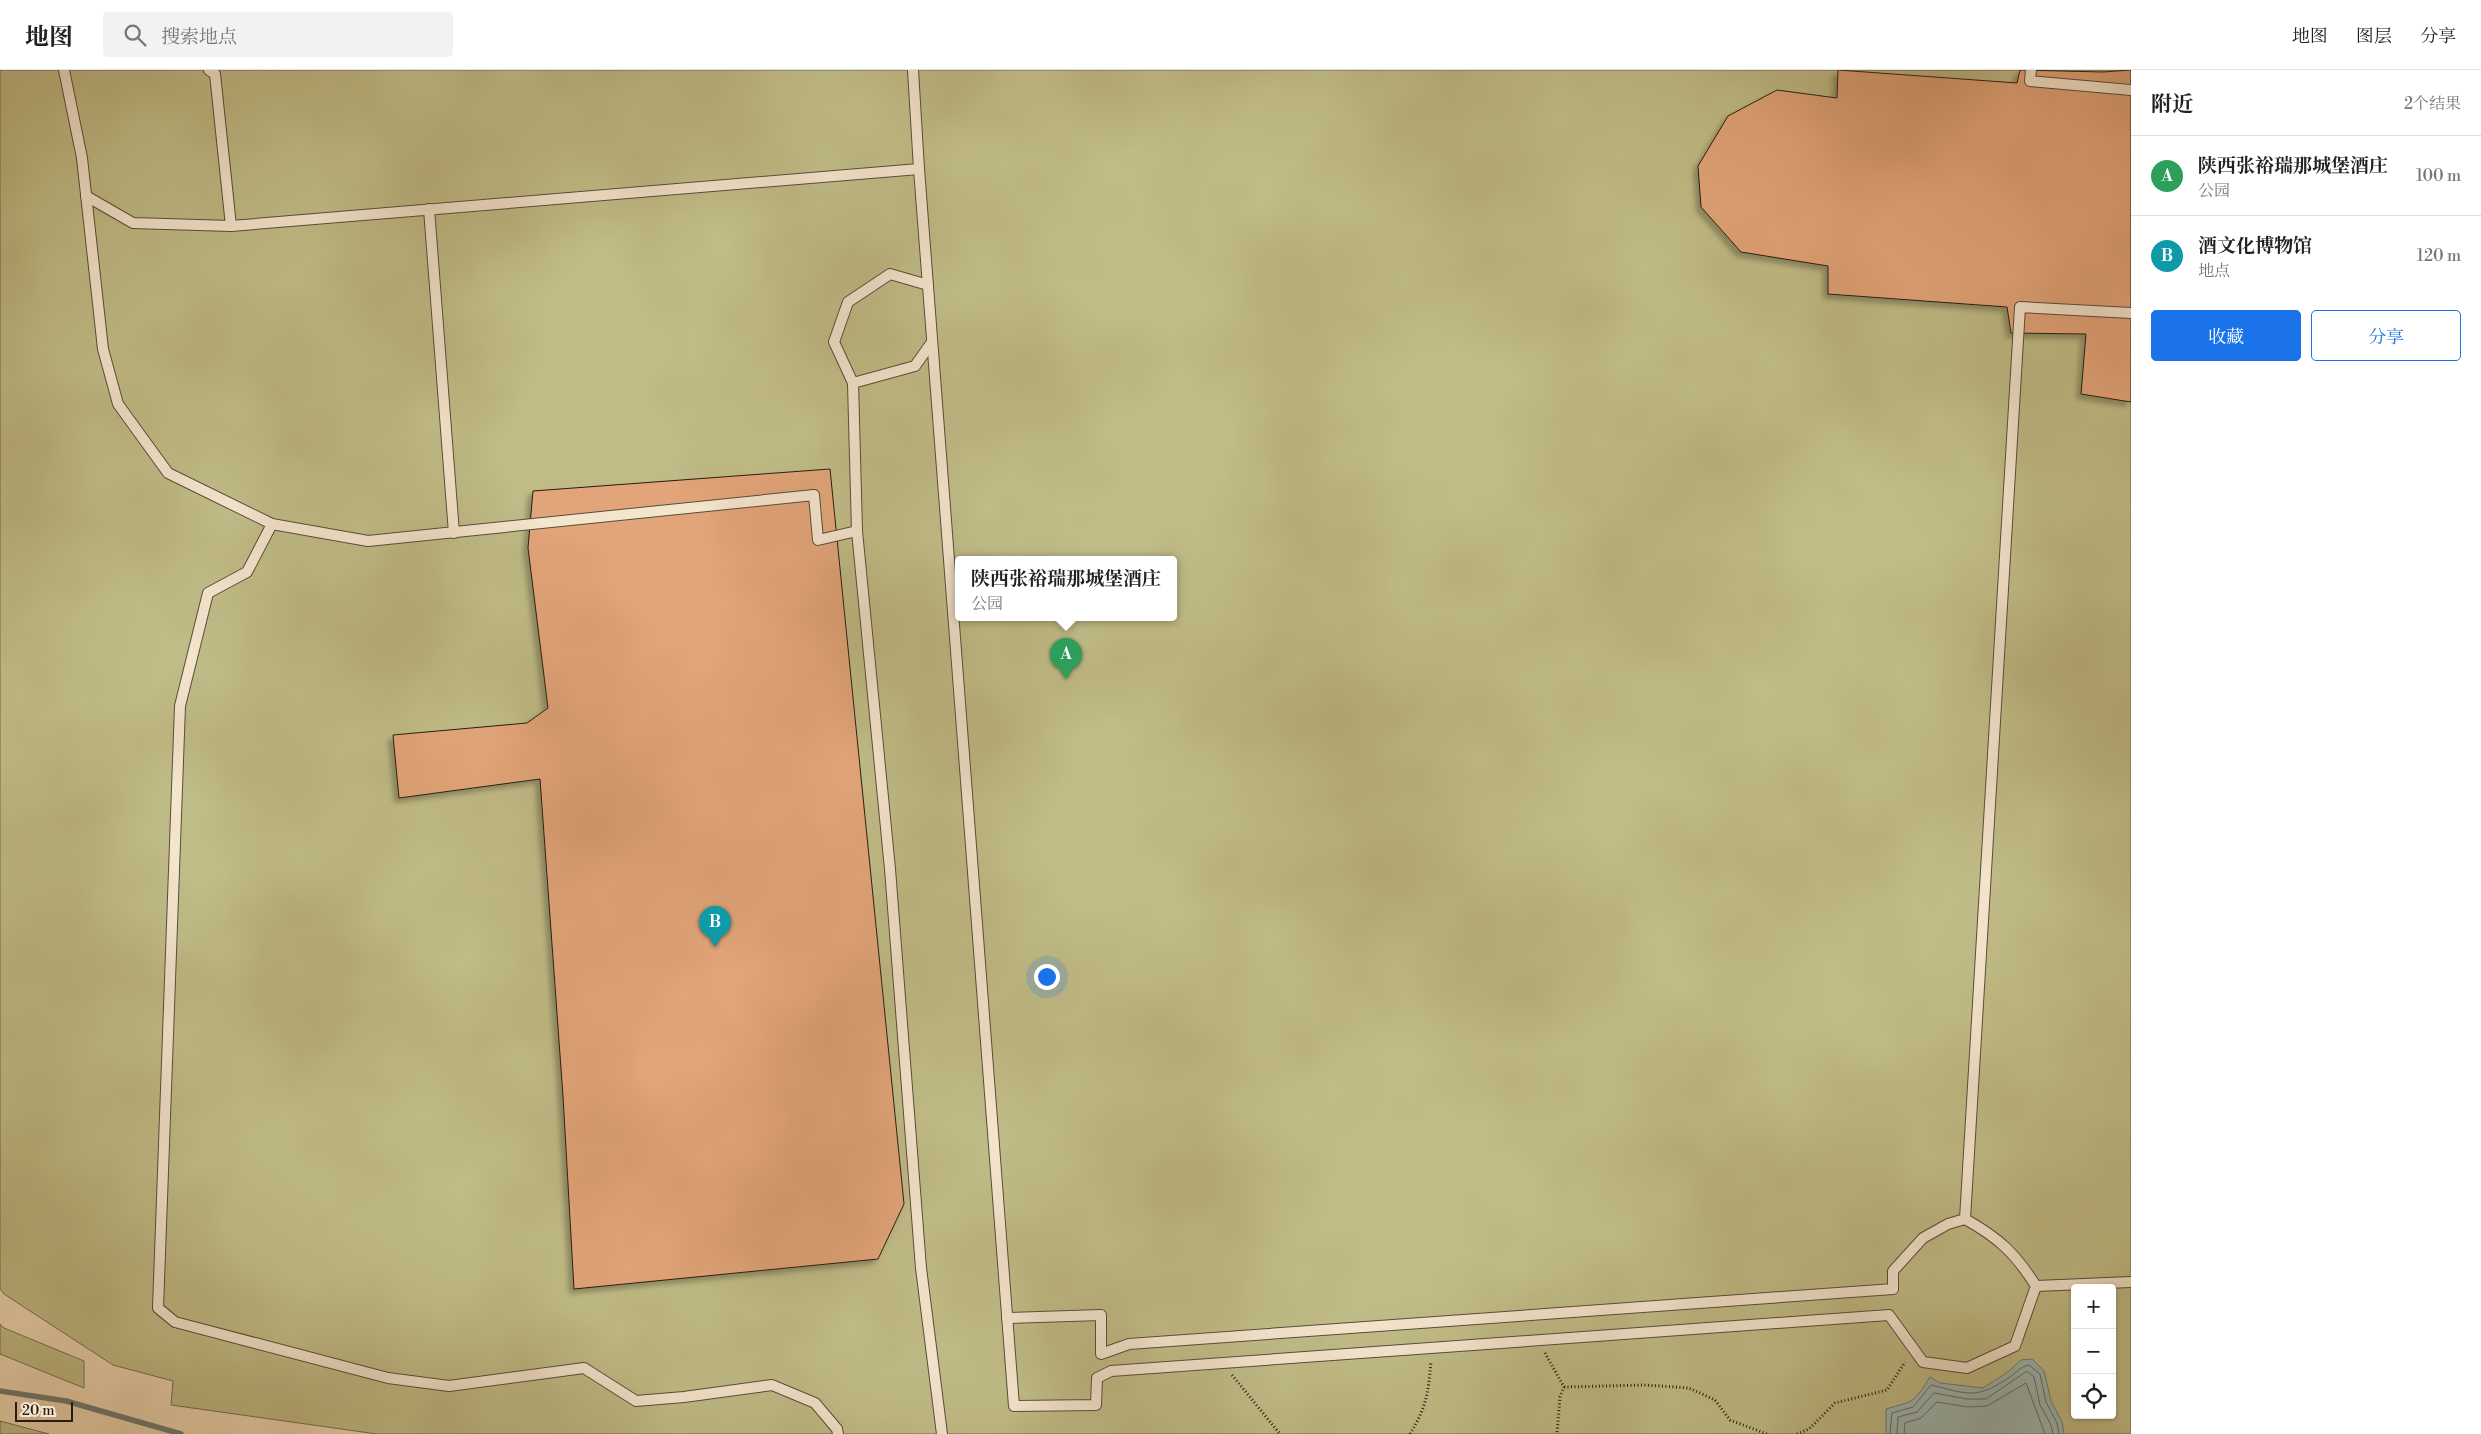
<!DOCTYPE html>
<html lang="zh">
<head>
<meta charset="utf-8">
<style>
  body { margin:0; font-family:"Libre Bodoni","Noto Serif SC",serif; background:#f2f2f2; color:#222 }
  .controls { position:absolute; right:15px; bottom:15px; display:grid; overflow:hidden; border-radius:5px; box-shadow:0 1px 4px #0004 }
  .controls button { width:45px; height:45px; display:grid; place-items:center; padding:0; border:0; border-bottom:1px solid #e0e0e0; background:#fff; color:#222; font:25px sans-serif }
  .scale { position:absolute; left:15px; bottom:12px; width:58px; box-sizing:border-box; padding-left:5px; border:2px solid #271d15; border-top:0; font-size:14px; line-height:18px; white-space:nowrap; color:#271d15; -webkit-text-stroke:4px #f4e5cd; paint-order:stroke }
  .you { position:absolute; left:1046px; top:906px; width:18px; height:18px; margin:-12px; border:4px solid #fff; border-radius:50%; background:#1a73e8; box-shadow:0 0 0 8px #1a73e833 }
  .badge { display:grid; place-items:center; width:32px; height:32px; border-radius:50%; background:#1a73e8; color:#fff; font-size:16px; font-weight:700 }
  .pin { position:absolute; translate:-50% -41px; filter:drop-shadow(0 1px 2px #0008) }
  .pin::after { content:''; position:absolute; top:26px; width:18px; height:15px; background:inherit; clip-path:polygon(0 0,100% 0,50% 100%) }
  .popup { position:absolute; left:955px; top:486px; width:222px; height:65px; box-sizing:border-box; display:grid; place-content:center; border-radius:5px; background:#fff; filter:drop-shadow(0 1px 4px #0005); font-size:16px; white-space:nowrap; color:#767676 }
  .popup b { font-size:19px; color:#222 }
  .popup::after { content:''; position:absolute; left:50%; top:100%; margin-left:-10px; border:10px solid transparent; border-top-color:#fff }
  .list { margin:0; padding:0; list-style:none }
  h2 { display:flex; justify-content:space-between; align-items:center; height:65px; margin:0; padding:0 20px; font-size:21px }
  h2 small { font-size:16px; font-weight:400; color:#767676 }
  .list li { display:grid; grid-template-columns:32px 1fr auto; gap:15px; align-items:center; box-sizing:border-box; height:80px; padding:0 20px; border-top:1px solid #e0e0e0 }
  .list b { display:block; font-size:19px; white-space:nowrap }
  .list p { margin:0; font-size:16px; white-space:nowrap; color:#767676 }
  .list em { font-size:16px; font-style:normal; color:#767676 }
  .actions { display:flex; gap:10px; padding:15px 20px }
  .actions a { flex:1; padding:11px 0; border:1px solid #1a73e8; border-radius:5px; text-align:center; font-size:18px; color:#1a73e8 }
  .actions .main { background:#1a73e8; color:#fff }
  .icon { flex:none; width:28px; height:28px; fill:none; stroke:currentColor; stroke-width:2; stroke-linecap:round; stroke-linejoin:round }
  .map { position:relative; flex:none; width:2131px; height:1364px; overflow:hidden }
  header { display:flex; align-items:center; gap:30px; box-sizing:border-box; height:70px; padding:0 25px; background:#fff; border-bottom:1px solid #e0e0e0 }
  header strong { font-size:24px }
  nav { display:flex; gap:28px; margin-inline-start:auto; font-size:18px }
  .search { width:350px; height:45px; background:#f2f2f2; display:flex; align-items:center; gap:12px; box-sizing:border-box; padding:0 18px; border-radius:5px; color:#767676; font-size:19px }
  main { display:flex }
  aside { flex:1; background:#fff }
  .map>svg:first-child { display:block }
  .green { fill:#c0bc87; stroke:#746c4e; fill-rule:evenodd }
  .water { fill:#9cb8b4; stroke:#6d7a74 }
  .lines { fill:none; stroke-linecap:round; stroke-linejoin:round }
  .shore { stroke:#626a64; stroke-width:1 }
  .stream { stroke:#6d7a74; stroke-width:5.5 }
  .building { fill:#e2a479; stroke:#271d15; filter:url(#shadow) }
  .service-casing { stroke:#594c3c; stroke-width:12 }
  .path { stroke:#271d15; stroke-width:3; stroke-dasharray:1 2.5; stroke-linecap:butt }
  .service { stroke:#f4e5cd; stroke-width:10 }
</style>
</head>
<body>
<header>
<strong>地图</strong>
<div class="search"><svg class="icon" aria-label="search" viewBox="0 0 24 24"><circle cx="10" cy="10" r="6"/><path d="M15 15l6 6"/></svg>搜索地点</div>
<nav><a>地图</a><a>图层</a><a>分享</a></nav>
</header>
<main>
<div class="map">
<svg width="2131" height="1364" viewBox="0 0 2131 1364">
  <defs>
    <filter id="shadow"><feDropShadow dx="-4.5" dy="4.5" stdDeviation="2.5" flood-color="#0004"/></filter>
  </defs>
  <rect width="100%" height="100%" fill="#eed7b2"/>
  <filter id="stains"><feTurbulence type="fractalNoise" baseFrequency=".004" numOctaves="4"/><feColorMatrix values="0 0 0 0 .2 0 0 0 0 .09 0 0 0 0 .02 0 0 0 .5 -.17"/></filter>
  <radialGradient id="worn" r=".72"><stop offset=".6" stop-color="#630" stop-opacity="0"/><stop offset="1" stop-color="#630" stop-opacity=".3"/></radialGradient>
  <g class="green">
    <path d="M0,0H2131V1364H377L171,1335L173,1311L113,1295L4,1224L0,1219ZM958,490H1174V548H958ZM2075,1218H2112V1345H2075Z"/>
    <path d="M0,1254L4,1258L84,1291V1318L0,1284Z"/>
    <path d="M0,1351L49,1364H0Z"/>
  </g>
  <path class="water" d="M2032,1289L2044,1301L2051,1331L2062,1352L2064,1364H1886V1339C1914,1331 1914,1333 1930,1307L1940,1313L1983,1318L2008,1302L2021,1290Z"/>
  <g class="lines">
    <g class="shore">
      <path d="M1890,1364L1892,1343L1913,1337L1931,1315C1968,1324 1976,1330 2010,1307C2017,1302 2021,1296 2029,1295L2040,1304L2046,1332L2057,1353L2059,1364"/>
      <path d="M1897,1364L1898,1347L1917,1342L1934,1323L1967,1329H1986L2027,1301L2034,1307L2040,1335L2051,1355L2053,1364"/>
      <path d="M1904,1364L1905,1353L1921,1348L1937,1332L1968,1337L1987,1336L2026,1313L2045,1364"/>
    </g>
    <path class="stream" d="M0,1321L66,1331L181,1364"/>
  </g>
  <g class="building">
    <path d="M1838,0L2017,13L2020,0L2103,2L2131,0V332L2081,324L2086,264L2011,263L2007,237L1828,224V196L1741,182L1701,137L1698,96L1728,46L1777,20L1837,28Z"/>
    <path d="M830,399L904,1134L878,1189L574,1219L563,1026L540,709L399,728L393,665L527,653L548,638L528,478L533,421Z"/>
  </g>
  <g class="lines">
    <defs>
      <g id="service">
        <path d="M64,0L82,88L103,279L118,334L168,403L272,454L368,471L814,425L818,470L857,461L890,799L921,1198L942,1364"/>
        <path d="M2031,0L2030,11L2131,20"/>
        <path d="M919,99L1014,1336L1096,1335L1097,1308L1111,1301L1889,1245L1923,1292L1967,1298L2015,1276L2036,1216C2015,1183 1999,1168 1965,1149"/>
        <path d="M86,126L133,153L231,156L215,4L209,0"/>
        <path d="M429,139L454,463"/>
        <path d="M231,156L919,99L913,0"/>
        <path d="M853,313L915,296L932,272"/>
        <path d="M272,454L247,502L208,523L180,636L158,1238L175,1252L388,1308L449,1316L584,1298L636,1331L684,1327L772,1315L815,1333L837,1359L838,1364"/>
        <path d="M857,461L853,313L834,272L848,232L890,204L928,215"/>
        <path d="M2036,1216L2131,1212"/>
        <path d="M1007,1248L1101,1245V1284L1129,1274L1893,1219V1201L1923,1168L1948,1154L1965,1149L2020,237L2131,243"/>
      </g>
    </defs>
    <use href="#service" class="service-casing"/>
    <g class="path">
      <path d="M1545,1283L1564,1317L1560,1327L1557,1364"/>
      <path d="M1232,1305L1280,1364"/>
      <path d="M1564,1317L1646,1315L1689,1318L1715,1330L1730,1350L1767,1364"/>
      <path d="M1410,1364C1427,1336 1428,1323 1431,1292"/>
      <path d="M1797,1364L1809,1359L1835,1333L1887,1320L1905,1292"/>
    </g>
    <use href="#service" class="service"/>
  </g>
  <rect width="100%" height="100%" filter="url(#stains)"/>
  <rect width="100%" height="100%" fill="url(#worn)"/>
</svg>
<div class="controls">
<button>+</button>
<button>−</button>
<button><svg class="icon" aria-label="locate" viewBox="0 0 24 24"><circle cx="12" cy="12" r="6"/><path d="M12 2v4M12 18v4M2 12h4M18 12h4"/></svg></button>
</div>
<div class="scale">20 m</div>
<div class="you"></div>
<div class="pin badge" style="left:1066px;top:609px;background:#2e9e5b">A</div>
<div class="popup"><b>陕西张裕瑞那城堡酒庄</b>公园</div>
<div class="pin badge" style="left:715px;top:877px;background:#0f9aa8">B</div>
</div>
<aside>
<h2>附近<small>2个结果</small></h2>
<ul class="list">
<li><span class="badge" style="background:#2e9e5b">A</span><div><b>陕西张裕瑞那城堡酒庄</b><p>公园</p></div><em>100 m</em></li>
<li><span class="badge" style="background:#0f9aa8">B</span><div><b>酒文化博物馆</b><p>地点</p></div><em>120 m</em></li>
</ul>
<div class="actions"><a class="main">收藏</a><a>分享</a></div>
</aside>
</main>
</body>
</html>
